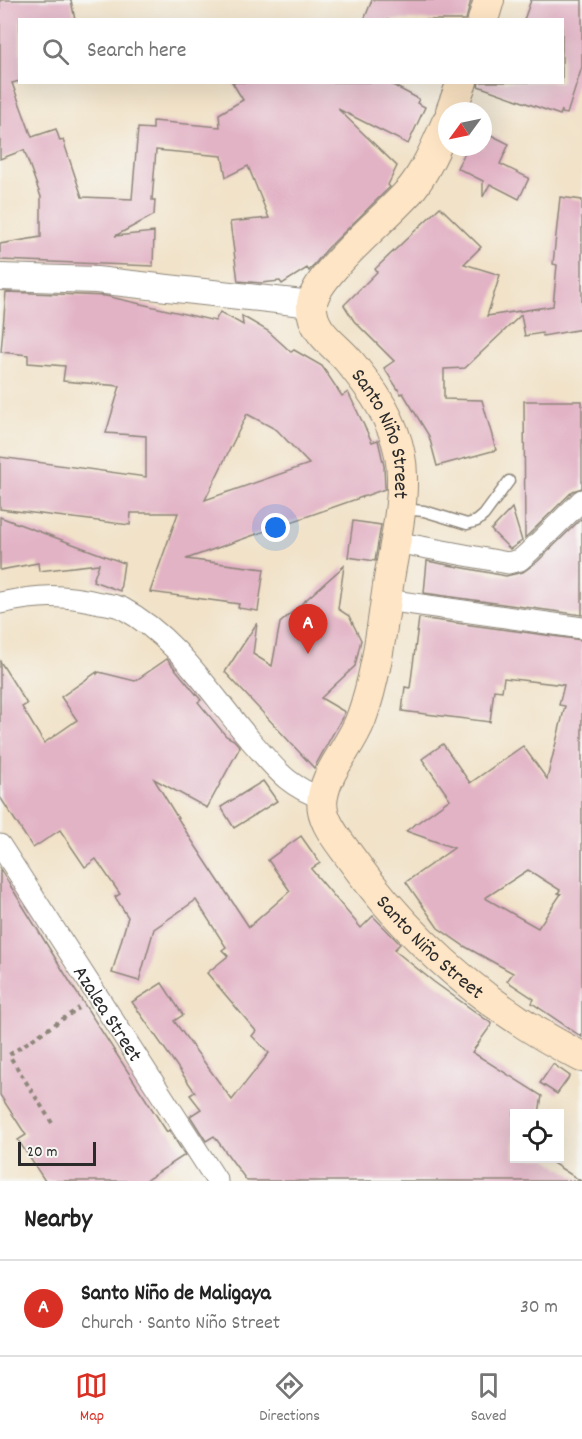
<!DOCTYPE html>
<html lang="en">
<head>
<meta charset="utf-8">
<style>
  body { margin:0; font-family:Dekko,sans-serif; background:#f6f6f6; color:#222 }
  .controls { position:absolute; right:18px; bottom:18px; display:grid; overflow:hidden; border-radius:0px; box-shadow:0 6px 24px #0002 }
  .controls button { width:54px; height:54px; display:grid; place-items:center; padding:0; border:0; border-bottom:2px solid #e0e0e0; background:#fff; color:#222; font:30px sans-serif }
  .compass { position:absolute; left:438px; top:102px; width:54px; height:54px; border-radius:50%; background:#fff; box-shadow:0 6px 24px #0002; rotate:237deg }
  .scale { position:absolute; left:18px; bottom:15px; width:78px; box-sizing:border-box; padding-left:6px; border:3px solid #2b2b2b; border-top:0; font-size:16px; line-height:21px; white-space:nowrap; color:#2b2b2b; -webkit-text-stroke:4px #f6f6f2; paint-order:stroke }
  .you { position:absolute; left:276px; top:528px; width:21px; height:21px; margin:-15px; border:4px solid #fff; border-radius:50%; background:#1a73e8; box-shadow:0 0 0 9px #1a73e833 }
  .badge { display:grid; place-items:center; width:39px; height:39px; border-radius:50%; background:#d93025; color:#fff; font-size:20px; font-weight:700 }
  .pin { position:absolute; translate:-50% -50px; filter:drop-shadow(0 2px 3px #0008) }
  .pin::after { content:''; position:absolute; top:32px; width:21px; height:18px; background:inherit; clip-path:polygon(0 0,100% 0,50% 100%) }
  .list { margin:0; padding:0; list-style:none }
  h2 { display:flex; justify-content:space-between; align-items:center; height:78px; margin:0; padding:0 24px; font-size:26px }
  h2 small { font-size:20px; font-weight:400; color:#767676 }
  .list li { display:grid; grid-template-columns:39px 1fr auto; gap:18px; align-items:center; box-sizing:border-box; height:96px; padding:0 24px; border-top:2px solid #e0e0e0 }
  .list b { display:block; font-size:22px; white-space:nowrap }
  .list p { margin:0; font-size:20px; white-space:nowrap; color:#767676 }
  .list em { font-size:20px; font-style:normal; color:#767676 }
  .icon { flex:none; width:33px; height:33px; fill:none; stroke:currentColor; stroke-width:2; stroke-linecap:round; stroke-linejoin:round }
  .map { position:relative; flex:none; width:582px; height:1181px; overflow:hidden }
  .search { position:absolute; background:#fff; box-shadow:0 6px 24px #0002; left:18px; right:18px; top:18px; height:66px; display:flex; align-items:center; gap:15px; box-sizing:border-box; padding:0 21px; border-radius:0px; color:#767676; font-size:22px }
  .sheet { height:174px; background:#fff }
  nav { display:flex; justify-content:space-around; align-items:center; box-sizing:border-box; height:84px; border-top:2px solid #e0e0e0; background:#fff; font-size:16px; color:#767676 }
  nav a { display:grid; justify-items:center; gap:3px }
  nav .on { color:#d93025 }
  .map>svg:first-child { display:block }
  .building { fill:#e2b2c5; fill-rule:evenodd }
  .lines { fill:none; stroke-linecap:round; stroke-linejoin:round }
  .service-casing { stroke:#8e867a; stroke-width:13 }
  .minor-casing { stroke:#8e867a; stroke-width:23 }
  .tertiary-casing { stroke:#8e867a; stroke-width:28 }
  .secondary-casing { stroke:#8e867a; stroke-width:32 }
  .path { stroke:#8e867a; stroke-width:4; stroke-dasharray:4.5 4.5; stroke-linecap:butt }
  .service { stroke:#fff; stroke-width:10 }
  .minor { stroke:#fff; stroke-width:21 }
  .tertiary { stroke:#fff; stroke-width:26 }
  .secondary { stroke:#fde5c5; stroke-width:30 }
  .labels { text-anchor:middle; stroke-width:6; stroke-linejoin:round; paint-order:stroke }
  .street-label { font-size:21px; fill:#2b2b2b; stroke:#f6f6f2 }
</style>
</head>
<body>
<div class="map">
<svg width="582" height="1181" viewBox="0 0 582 1181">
  <rect width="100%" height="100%" fill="#f6f6f2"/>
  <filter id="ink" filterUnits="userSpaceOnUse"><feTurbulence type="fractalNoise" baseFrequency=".0167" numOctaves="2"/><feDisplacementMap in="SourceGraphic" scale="12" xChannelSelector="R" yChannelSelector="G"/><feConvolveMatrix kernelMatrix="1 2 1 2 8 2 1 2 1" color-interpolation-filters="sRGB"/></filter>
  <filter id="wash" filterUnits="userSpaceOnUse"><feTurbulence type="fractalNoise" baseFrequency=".008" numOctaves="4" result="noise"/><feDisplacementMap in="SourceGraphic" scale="24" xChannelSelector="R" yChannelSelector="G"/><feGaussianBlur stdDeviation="1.35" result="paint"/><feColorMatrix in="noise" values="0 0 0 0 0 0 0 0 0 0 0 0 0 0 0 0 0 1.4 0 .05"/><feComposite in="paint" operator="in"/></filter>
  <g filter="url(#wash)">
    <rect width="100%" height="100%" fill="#f1e2c8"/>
    <g id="blocks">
      <g class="building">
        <path d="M0,0H71L75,20H20V81L12,83L32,137L56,129L60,141L63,140L82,197L132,199L138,128L153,129V121L220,127L219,114L243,100L232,82H387L419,99L417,103L425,107L408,144L338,109L397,166L388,185L390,187L327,249L309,271L307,268L282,284L280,281L261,283L238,281L230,222L269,218L248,166L226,177L222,156L156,150L152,200H155L154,215L115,236L154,232L153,266L0,260V244L41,237V197L24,150L0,159Z"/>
        <path d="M372,0H471L466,20H364Z"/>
        <path d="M531,0H582V67L567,114L562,113V110L560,115L478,86L479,82H562V20H524Z"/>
        <path d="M483,131L509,144L500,164L529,178L519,199L490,184L483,197V181L457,168L468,147H483Z"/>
        <path d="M560,197L582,200V329L543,336L542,333L525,336L521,315L465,368L444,369V399L482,400L496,450L437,466L429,436L403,393L401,394L384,368L394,361L354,321L344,305L377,272L375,269L440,207L481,247L464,264L500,275L487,316L553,306L557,265L553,264Z"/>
        <path d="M6,292L106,296L215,321L220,312L243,325L242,316L268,331L291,352L294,350L322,366L342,396L348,392L372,442L378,440L384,466L385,489L186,559L264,569L258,611L238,608L239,604L150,592L178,513H131L130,525L0,509V457L146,477V436L106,433L120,386L63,381L65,366L28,363V355L1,352ZM247,414L277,430L309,464L205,500Z"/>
        <path d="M524,401H582V488L573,491L525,538Z"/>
        <path d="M512,508L522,541L510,549L491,530Z"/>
        <path d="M0,517L124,563L120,591L93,581L99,564L39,571L38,563L0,570Z"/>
        <path d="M582,518V615L424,593L427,561L506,576L523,572L538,561Z"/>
        <path d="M353,521L381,525L375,561L348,557Z"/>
        <path d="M344,566L338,609L349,616L361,640L355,666L321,698L345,712L314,768L225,672L257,623L253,654L272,666L280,623Z"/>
        <path d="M419,618L582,640V1037L532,1003L534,999L507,981L513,973L464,946L438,928L406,882L454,848L406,831L450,799L422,759L443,744L470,783L523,746L547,779L565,706L559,705L564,685L504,678L502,691L494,690L490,722L402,711L405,687L410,688ZM528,870L560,890L558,893L561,894L538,928L485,898Z"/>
        <path d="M167,659L201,700L198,702L226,736L234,740L240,747L207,808L154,779L185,830L249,927L290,891L268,860L301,836L320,863L311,869L361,928L373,916L400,944L394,950L434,982L492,1024L472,1052L542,1096L539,1113H514V1158H545L581,1181H247L214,1136L206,1141L190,1116L201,1109L190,1095L195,1092L132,1002L162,983L183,1015L174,1021L232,1100L269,1053L252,1036L256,1031L207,973L228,956L222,950L226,947L196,900L154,929L139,981L112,973L128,917L115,897L120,894L96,859L85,867L60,830L33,848L0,797V661L27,704L22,707L44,743L77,720L61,697L97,672V674L99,672L135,681Z"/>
        <path d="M263,781L277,801L234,828L221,807Z"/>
        <path d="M0,869L75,990L167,1132L169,1130L185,1155L145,1181H45L18,1140L26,1135L0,1095Z"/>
        <path d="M553,1064L570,1076L557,1094L540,1083Z"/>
      </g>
    </g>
  </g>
  <g filter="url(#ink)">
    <use href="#blocks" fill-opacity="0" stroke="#8e867a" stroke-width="1.5"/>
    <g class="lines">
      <defs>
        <path id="service" d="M402,509L424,511L467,524L477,521L484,515L509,481"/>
        <g id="minor">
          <path d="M395,542L508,563L520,560L529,552L582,500"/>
          <path d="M386,600L582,628"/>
          <path d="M0,603C39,595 61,594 100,603C107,604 115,605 122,608C178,638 212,696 252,742C276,769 287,786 322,798"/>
          <path id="s1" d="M0,845L217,1181"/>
        </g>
        <path id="tertiary" d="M0,277L96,280L312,304"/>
        <g id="secondary">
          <path d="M483,20L489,0"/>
          <path d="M451,111L462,82"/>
          <path id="s2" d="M447,122C437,144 427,169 412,188C391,214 315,274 312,304C310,330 334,344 348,360C354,367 360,375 366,383C386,410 402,442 402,477C403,509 394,548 389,579C382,626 377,675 361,719C351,746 328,768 323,796C318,818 338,840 350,857C410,941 489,1010 582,1057"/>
        </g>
      </defs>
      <use href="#service" class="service-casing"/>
      <use href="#minor" class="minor-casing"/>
      <use href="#tertiary" class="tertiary-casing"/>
      <use href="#secondary" class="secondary-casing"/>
      <path class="path" d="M52,1123L9,1055L79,1008"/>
      <use href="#service" class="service"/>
      <use href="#minor" class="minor"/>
      <use href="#tertiary" class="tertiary"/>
      <use href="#secondary" class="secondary"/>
    </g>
  </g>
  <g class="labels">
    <g class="street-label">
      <text dy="7" stroke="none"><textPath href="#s2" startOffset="382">Santo Niño Street</textPath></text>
      <text dy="7" stroke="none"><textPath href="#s2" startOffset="952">Santo Niño Street</textPath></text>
      <text dy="7" stroke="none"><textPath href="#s1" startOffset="200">Azalea Street</textPath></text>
    </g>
  </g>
</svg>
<div class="controls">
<button><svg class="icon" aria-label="locate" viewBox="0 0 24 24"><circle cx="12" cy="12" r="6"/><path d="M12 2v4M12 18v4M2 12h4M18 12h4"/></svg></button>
</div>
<svg class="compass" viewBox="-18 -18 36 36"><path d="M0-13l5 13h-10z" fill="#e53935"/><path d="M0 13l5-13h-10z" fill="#767676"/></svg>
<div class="scale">20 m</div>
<div class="you"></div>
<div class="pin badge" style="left:308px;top:654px">A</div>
<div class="search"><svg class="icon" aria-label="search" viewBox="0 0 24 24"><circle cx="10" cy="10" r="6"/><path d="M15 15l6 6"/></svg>Search here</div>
</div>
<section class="sheet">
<h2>Nearby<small></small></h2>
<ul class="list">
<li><span class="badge">A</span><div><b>Santo Niño de Maligaya</b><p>Church · Santo Niño Street</p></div><em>30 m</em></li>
</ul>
</section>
<nav>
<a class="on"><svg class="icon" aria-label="map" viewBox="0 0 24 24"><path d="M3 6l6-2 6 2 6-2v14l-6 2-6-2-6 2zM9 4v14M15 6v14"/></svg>Map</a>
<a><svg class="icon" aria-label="directions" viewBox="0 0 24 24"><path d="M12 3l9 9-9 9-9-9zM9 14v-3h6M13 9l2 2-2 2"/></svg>Directions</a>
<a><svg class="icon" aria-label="saved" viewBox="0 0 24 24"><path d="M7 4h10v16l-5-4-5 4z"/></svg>Saved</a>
</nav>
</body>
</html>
